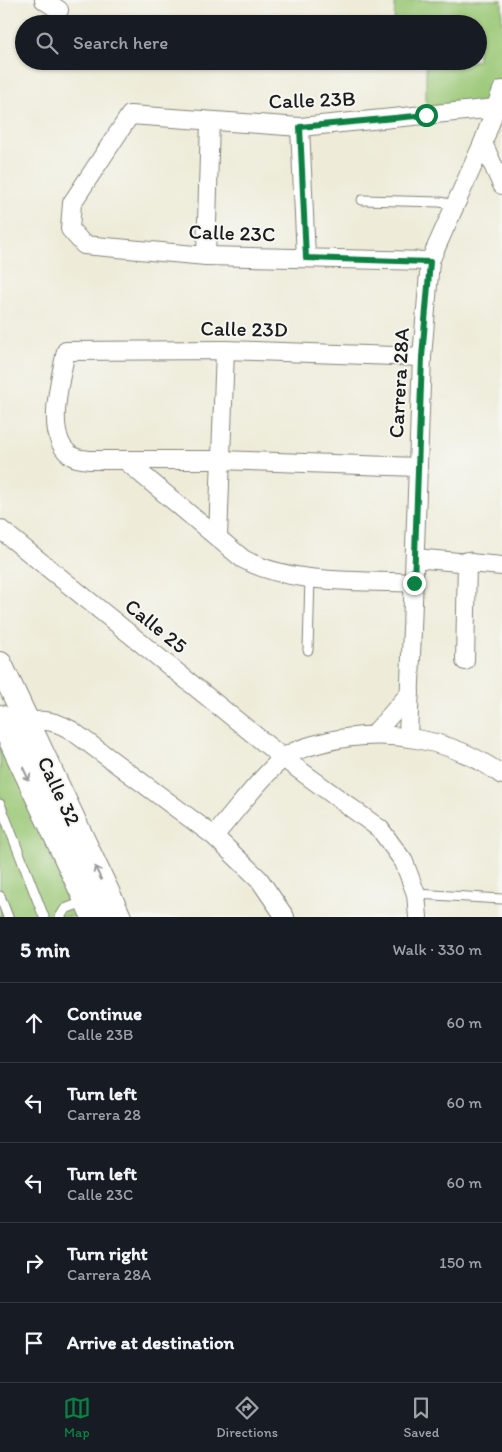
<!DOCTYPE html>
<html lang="en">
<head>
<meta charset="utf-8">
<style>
  body { margin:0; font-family:Itim,sans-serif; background:#242831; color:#f1f3f6 }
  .stop { position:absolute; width:15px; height:15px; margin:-11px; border:4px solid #0b8043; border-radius:50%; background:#fff }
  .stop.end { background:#0b8043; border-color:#fff; box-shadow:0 1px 5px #0008 }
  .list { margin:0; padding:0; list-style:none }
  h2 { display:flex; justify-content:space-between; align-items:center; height:65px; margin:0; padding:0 20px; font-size:21px }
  h2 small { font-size:16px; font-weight:400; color:#9ea1a6 }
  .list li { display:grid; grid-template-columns:32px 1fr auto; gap:15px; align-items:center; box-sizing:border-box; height:80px; padding:0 20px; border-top:1px solid #363941 }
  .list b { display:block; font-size:19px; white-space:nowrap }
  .list p { margin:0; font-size:16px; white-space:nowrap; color:#9ea1a6 }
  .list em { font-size:16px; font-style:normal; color:#9ea1a6 }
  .icon { flex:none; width:28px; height:28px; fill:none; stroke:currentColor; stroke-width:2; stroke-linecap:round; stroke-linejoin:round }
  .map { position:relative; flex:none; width:502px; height:917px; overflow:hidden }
  .search { position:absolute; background:#171b24; box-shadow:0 1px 4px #0004; left:15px; right:15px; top:15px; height:55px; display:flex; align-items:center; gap:12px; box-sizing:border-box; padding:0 18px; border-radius:28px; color:#9ea1a6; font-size:19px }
  .sheet { height:465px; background:#171b24 }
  nav { display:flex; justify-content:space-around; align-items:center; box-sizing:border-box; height:70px; border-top:1px solid #363941; background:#171b24; font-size:14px; color:#9ea1a6 }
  nav a { display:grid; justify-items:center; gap:2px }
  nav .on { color:#0b8043 }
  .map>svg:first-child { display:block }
  .green { fill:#9ac775; stroke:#5b7248 }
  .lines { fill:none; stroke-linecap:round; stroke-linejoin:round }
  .lane-casing { stroke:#85847a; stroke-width:11 }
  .street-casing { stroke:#85847a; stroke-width:20 }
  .secondary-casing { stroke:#85847a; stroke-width:26 }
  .lane { stroke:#fff; stroke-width:9 }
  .street { stroke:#fff; stroke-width:18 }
  .secondary { stroke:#fff; stroke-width:24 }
  .oneway { stroke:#999 }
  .route { stroke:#0b8043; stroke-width:6 }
  .labels { text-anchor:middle; stroke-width:4; stroke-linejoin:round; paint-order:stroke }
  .street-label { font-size:21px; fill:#1c1c1c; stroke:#f6f6f2 }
</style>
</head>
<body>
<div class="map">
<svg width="502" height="917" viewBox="0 0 502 917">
  <rect width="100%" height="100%" fill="#f6f6f2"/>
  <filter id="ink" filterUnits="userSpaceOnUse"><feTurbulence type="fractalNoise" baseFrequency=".02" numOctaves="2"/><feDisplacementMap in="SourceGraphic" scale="10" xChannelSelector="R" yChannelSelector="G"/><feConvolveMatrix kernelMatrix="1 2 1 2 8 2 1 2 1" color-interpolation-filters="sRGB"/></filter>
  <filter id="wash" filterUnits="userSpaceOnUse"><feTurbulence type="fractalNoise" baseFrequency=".0096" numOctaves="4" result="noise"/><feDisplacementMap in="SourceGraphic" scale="20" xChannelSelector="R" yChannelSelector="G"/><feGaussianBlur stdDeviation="1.12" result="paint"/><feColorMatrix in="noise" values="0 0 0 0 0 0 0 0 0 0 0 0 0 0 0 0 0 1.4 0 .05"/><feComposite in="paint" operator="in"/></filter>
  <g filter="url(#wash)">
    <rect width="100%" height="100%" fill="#eeecd9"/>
    <g class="green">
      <path d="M395,0H502V90L496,108L426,115V62L392,64V61H478V24H394Z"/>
      <path d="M0,717L94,917H0Z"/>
    </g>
  </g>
  <g filter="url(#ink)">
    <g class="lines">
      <defs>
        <g id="lane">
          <path d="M362,200L440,202L455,205"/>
          <path d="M308,650L310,577"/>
          <path d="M0,804L44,917"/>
          <path d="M416,894L502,899"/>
          <path d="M0,896L8,917"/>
          <path d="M60,917L65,909L86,901"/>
        </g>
        <g id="street">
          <path d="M44,0L59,10"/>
          <path d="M300,127L306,258"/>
          <path d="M483,143L502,185"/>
          <path d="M206,256L210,121"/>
          <path d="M430,261L206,256L84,245L70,229L72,203L130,115L300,127L496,108"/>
          <path d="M126,461L243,559C291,585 359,580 414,583"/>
          <path d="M418,467L220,460H89C84,459 78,459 74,457C42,441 61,378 66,351L225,350L422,357"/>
          <path d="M0,529L283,758L380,829L404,862L416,894L418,917"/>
          <path d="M218,537L225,350"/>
          <path d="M415,558L502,566"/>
          <path d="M465,661L467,561"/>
          <path d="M16,726C37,718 52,719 71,730L214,836L259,879L285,917"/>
          <path d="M374,734L410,693"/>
          <path d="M408,737L422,357L430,261L483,143L502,90"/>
          <path d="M214,836C235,812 258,780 282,759C291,751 309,746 321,743C382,727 451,737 502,775"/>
        </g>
        <g id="secondary">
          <path d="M0,664L119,917"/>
          <path d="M0,717L94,917"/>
        </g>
      </defs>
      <use href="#lane" class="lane-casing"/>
      <use href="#street" class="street-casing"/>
      <use href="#secondary" class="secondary-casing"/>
      <use href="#lane" class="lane"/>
      <use href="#street" class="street"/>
      <use href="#secondary" class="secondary"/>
    </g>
    <defs><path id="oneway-shaft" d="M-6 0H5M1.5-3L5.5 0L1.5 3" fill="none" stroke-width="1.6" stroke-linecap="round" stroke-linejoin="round" transform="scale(1.25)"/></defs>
    <g class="oneway">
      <use href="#oneway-shaft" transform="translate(26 774) rotate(65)"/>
      <use href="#oneway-shaft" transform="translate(98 873) rotate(-115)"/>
    </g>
  </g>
  <g class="lines" filter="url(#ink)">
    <path class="route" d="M414,583L422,357L430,262L306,258L300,127L426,115"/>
  </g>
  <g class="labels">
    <g class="street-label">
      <text transform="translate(312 100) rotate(-2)" y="7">Calle 23B</text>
      <text transform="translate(232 233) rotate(2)" y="7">Calle 23C</text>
      <text transform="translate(244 329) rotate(1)" y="7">Calle 23D</text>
      <text transform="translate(399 383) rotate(-87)" y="7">Carrera 28A</text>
      <text transform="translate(156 626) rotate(39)" y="7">Calle 25</text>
      <text transform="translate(59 791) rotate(65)" y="7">Calle 32</text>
    </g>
  </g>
</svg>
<div class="stop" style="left:426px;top:115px"></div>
<div class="stop end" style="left:414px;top:583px"></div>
<div class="search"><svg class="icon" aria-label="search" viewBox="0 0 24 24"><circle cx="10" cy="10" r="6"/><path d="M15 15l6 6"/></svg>Search here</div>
</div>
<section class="sheet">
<h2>5 min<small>Walk · 330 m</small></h2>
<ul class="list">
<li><svg class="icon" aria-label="ahead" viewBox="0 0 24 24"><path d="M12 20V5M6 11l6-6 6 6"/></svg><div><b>Continue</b><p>Calle 23B</p></div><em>60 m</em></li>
<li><svg class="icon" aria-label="left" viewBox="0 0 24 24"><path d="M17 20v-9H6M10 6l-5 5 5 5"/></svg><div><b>Turn left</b><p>Carrera 28</p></div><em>60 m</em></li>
<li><svg class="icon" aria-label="left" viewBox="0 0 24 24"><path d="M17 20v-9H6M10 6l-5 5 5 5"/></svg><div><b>Turn left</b><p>Calle 23C</p></div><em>60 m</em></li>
<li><svg class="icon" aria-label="right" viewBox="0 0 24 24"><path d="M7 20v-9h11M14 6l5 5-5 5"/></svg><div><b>Turn right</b><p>Carrera 28A</p></div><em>150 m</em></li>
<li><svg class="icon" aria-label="arrive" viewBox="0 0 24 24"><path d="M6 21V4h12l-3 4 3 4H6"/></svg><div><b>Arrive at destination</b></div></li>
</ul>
</section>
<nav>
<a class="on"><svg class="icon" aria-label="map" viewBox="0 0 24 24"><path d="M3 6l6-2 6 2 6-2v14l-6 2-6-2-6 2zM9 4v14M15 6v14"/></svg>Map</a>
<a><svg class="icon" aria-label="directions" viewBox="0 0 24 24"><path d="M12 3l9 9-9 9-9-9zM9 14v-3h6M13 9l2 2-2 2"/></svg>Directions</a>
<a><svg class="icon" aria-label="saved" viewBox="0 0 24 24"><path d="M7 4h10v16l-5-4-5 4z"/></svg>Saved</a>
</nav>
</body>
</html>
